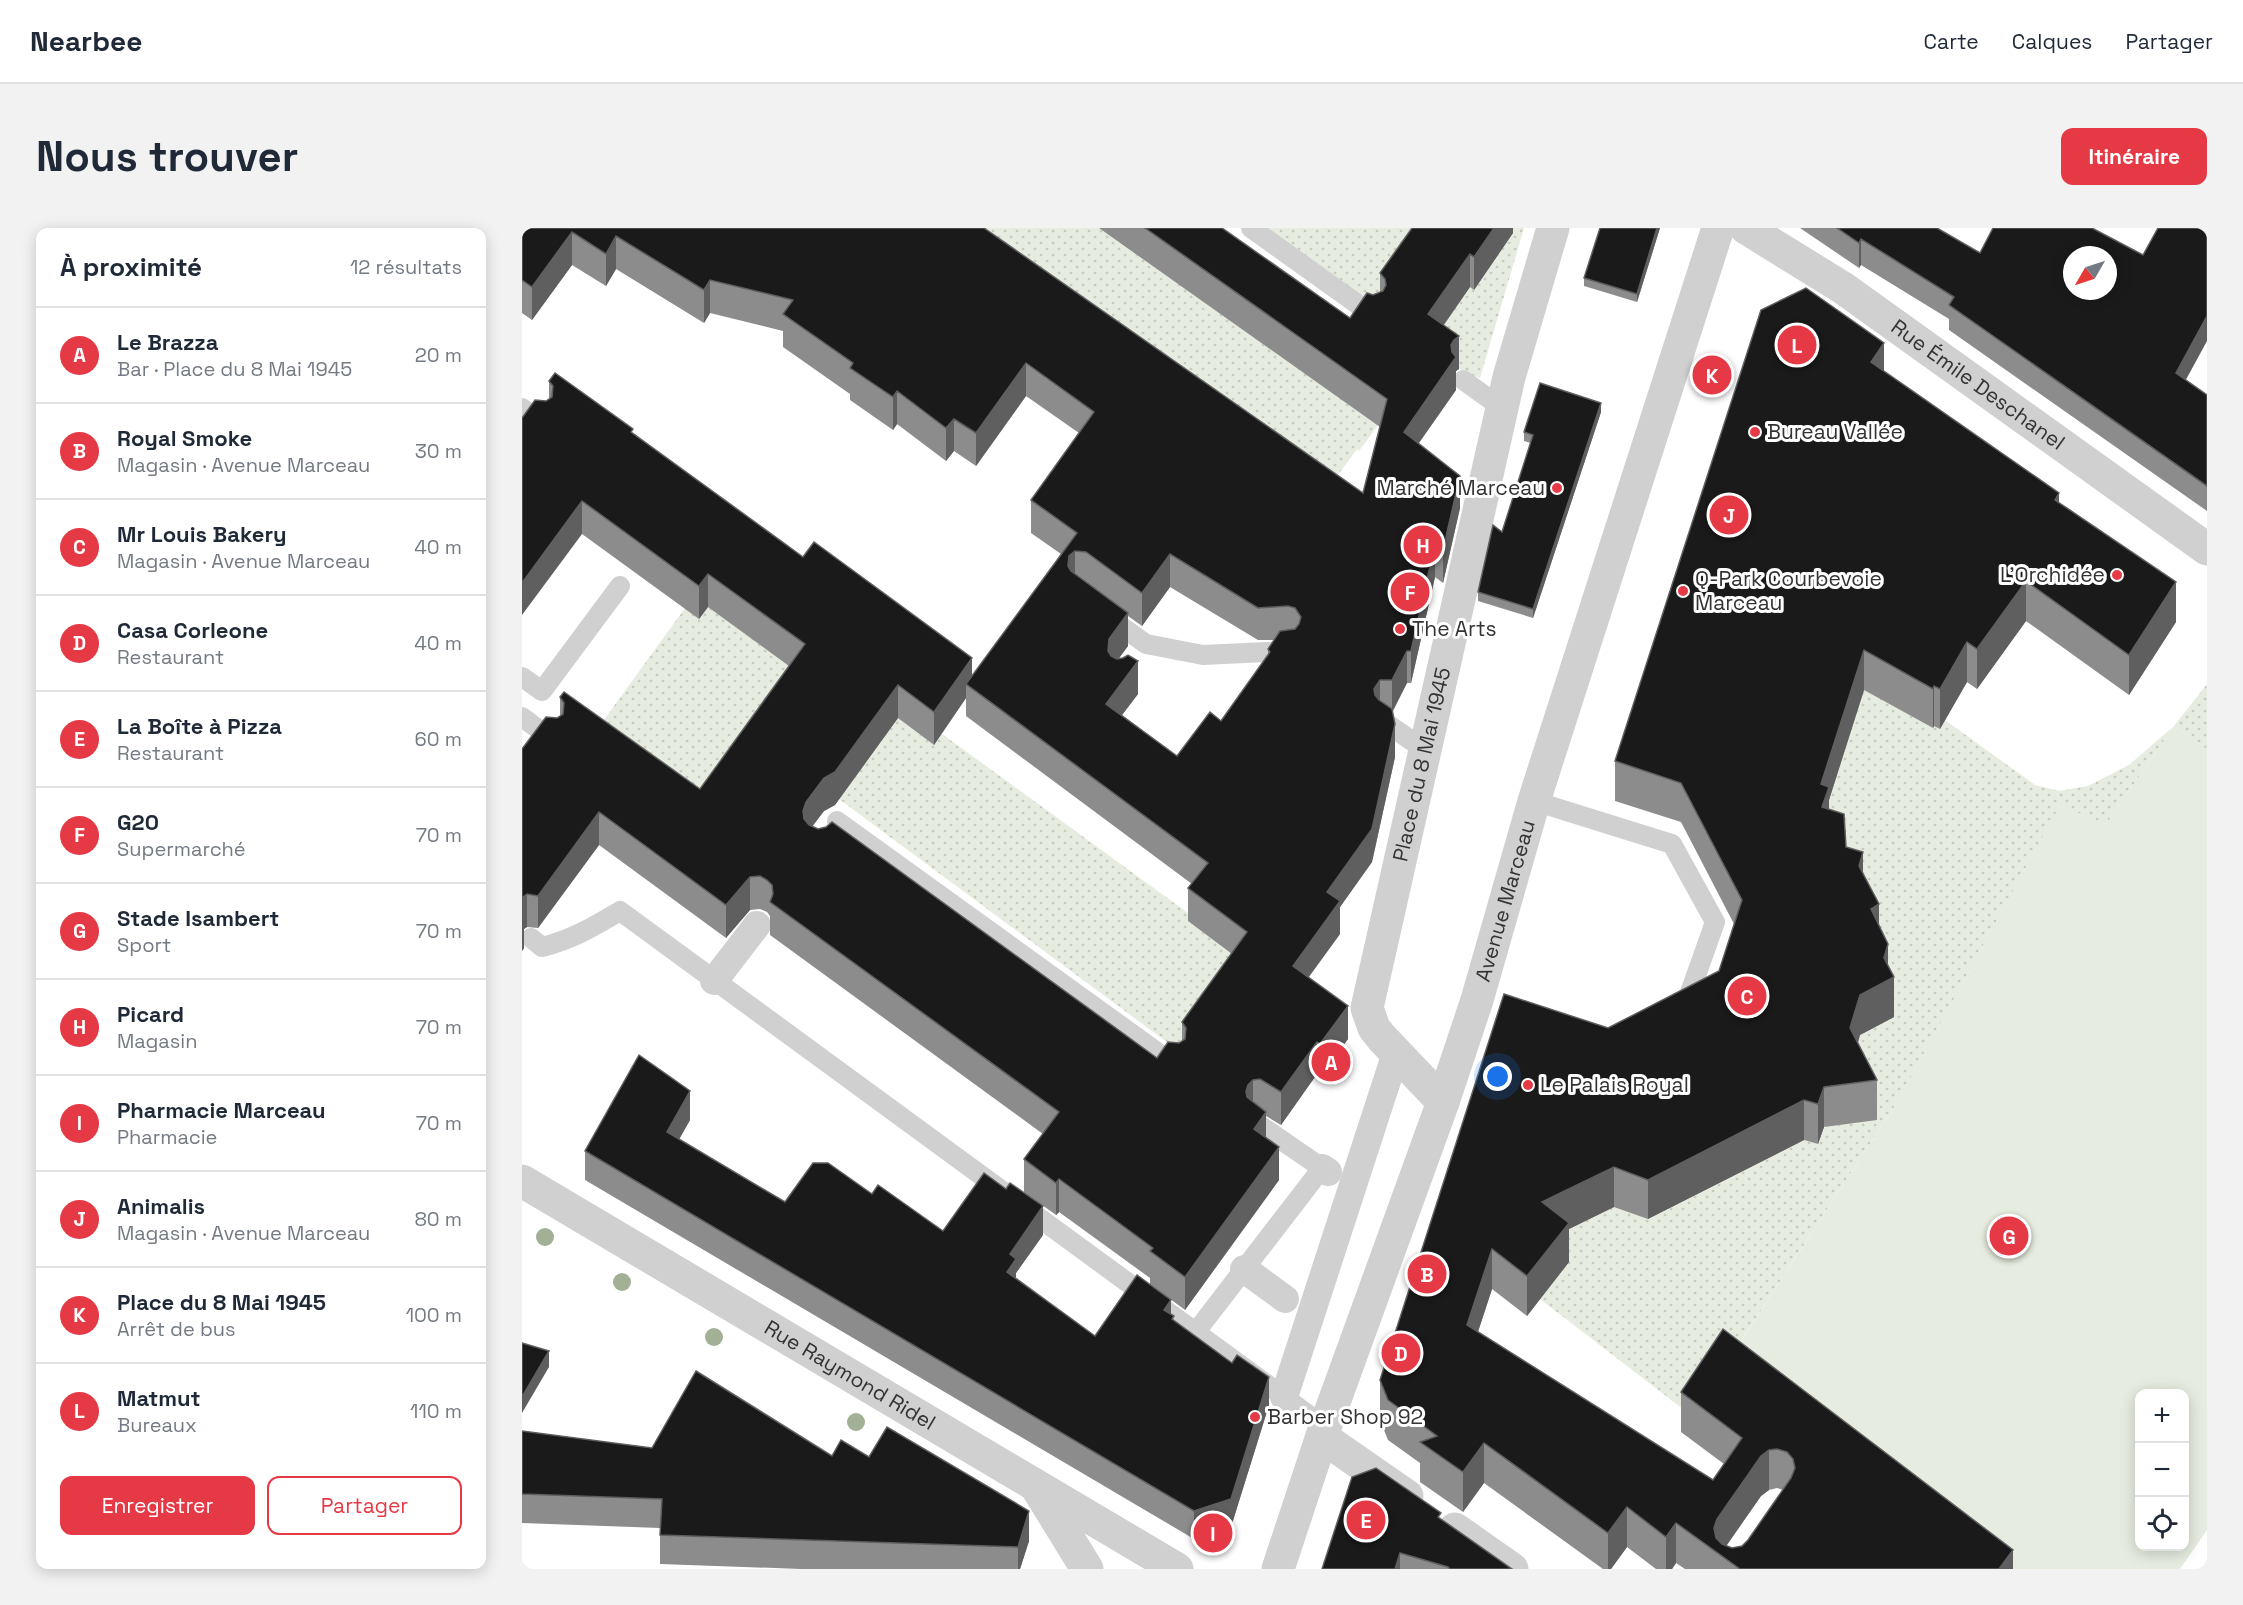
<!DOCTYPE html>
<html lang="fr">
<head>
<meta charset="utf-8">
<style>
  body { margin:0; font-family:"Space Grotesk",sans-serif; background:#f2f2f3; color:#1f2937 }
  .controls { position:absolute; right:18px; bottom:18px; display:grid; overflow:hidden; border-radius:12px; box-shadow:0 3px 15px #0003 }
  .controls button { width:54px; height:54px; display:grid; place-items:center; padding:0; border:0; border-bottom:2px solid #e0e1e3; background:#fff; color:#1f2937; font:30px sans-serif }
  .compass { position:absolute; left:1541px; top:18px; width:54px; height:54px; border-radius:50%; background:#fff; box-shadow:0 3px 15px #0003; rotate:231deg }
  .you { position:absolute; left:976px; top:849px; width:21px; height:21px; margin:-15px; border:4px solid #fff; border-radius:50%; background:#1a73e8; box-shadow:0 0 0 9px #1a73e833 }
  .badge { display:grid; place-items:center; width:39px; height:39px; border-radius:50%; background:#e63946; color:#fff; font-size:20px; font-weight:700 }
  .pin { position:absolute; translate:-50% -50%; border:3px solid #fff; box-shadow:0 2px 6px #0006 }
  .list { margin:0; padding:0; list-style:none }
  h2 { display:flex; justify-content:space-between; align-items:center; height:78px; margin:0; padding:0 24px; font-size:26px }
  h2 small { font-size:20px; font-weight:400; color:#747a83 }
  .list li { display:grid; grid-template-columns:39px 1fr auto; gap:18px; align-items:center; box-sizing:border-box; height:96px; padding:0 24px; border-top:2px solid #e0e1e3 }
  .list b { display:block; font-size:22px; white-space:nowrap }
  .list p { margin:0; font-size:20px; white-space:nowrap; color:#747a83 }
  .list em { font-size:20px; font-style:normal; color:#747a83 }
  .actions { display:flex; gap:12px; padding:18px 24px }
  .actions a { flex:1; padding:14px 0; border:2px solid #e63946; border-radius:12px; text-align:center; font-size:21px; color:#e63946 }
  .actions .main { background:#e63946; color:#fff }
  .icon { flex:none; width:33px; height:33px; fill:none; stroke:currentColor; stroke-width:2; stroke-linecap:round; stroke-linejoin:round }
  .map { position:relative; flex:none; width:1685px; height:1341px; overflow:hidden; border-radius:12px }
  header { display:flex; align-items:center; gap:36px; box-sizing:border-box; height:84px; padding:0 30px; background:#fff; border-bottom:2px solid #e0e1e3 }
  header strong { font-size:28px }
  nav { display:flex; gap:33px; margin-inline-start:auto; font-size:21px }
  .intro { display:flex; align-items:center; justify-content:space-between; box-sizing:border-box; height:144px; padding:0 36px }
  h1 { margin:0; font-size:42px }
  .button { padding:15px 27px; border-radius:12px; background:#e63946; color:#fff; font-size:21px; font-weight:700 }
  main { display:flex; gap:36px; padding:0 36px }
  aside { flex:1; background:#fff; border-radius:12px; box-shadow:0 3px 15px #0003 }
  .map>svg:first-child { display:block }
  .grass { fill:#e6ecdf; fill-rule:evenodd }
  .park { fill:url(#park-dots) }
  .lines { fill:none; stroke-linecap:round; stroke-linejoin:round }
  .service { stroke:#d0d0d0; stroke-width:20 }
  .pedestrian { stroke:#d0d0d0; stroke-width:28 }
  .minor { stroke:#d0d0d0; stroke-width:33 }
  .tertiary { stroke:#d0d0d0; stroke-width:33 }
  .tree { fill:#a2b095 }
  .wall { fill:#8c8c8c; fill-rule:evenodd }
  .shaded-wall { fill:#5f5f5f }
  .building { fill:#1a1a1a; stroke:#5f5f5f; stroke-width:1.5; fill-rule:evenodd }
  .poi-dot { fill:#e63946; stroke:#fff; stroke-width:2 }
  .labels { text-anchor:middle; stroke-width:6; stroke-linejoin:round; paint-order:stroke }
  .street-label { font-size:21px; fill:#333; stroke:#fff }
  .poi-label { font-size:21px; fill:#333; stroke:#fff; text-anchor:start }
</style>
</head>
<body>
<header>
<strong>Nearbee</strong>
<nav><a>Carte</a><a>Calques</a><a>Partager</a></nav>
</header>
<div class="intro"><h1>Nous trouver</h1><a class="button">Itinéraire</a></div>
<main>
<aside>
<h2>À proximité<small>12 résultats</small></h2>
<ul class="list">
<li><span class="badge">A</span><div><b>Le Brazza</b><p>Bar · Place du 8 Mai 1945</p></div><em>20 m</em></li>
<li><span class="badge">B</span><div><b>Royal Smoke</b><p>Magasin · Avenue Marceau</p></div><em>30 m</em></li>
<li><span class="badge">C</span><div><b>Mr Louis Bakery</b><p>Magasin · Avenue Marceau</p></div><em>40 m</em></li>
<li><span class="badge">D</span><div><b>Casa Corleone</b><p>Restaurant</p></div><em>40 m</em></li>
<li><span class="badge">E</span><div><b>La Boîte à Pizza</b><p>Restaurant</p></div><em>60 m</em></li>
<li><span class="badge">F</span><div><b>G20</b><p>Supermarché</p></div><em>70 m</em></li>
<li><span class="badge">G</span><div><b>Stade Isambert</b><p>Sport</p></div><em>70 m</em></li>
<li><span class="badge">H</span><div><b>Picard</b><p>Magasin</p></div><em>70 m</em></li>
<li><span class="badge">I</span><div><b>Pharmacie Marceau</b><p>Pharmacie</p></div><em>70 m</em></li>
<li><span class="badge">J</span><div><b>Animalis</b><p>Magasin · Avenue Marceau</p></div><em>80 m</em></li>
<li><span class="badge">K</span><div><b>Place du 8 Mai 1945</b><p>Arrêt de bus</p></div><em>100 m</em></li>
<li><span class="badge">L</span><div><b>Matmut</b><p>Bureaux</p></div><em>110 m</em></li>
</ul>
<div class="actions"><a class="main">Enregistrer</a><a>Partager</a></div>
</aside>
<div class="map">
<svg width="1685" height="1341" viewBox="0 0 1685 1341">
  <defs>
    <pattern id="park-dots" width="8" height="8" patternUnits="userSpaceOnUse" patternTransform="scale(1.5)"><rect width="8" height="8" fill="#e6ecdf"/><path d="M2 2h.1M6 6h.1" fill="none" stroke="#c6cbc0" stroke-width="1.8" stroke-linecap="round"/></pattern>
  </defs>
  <rect width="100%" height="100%" fill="#fff"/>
  <path class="grass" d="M1652,498L1685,521V1302L1658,1341H1463L1201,1141L1375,874L1538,576L1584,596ZM1618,1166H1662V1318H1618Z"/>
  <g class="park">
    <path d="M415,0H577L856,197L837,223L835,221L800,269Z"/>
    <path d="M742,0H1002L958,150L945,146Z"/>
    <path d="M217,337L283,449L139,647L66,514L163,380L177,391Z"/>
    <path d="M1332,456L1411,500L1412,498L1418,501L1423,492L1513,557L1537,563L1566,558L1607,537L1652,498L1685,456V521L1652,498L1584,596L1538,577L1375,874L1170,1188L1018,1071L1046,1035L1022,1015L1048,980L1104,973L1127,991L1282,912L1296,916L1302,900L1319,891C1330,897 1336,895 1345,887L1328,840L1299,596L1323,522Z"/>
    <path d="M376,490L412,517L420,506L670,688L667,694L725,737L661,826L317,571Z"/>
  </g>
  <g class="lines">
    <g class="service">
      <path d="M729,0L852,88"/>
      <path d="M941,152L980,180"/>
      <path d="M0,180L20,195"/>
      <path d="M585,388L624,416L681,427L767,423"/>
      <path d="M0,449L20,463L98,358"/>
      <path d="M0,489L31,512"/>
      <path d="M864,495L903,522"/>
      <path d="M1012,573L1150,616L1193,694L1165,773L1158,778"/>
      <path d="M315,593L653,837"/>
      <path d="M9,710L20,719C49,712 73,698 98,683L803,1199"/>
      <path d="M673,1105L800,940L736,896"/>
    </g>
    <g class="pedestrian">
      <path d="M192,753L235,697"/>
      <path d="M800,940L806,944"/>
      <path d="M722,1041L763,1071"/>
      <path d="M762,1169L874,825"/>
    </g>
    <g class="minor">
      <path id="s1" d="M1224,0L1321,60L1685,321"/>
      <path id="s2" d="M921,874L860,810L852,800L845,780L987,149L1031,0"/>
      <path id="s3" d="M0,953L655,1341"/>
      <path d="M800,1209L885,1268"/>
      <path d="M514,1258L565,1341"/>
      <path d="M933,1301L990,1341"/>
    </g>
    <path class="tertiary" id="s4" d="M756,1341L803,1199L921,874L955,772L1012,573L1196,0"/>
  </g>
  <g class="tree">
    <circle cx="23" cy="1009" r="9"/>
    <circle cx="100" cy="1054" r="9"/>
    <circle cx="192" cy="1109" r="9"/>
    <circle cx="334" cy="1194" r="9"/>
  </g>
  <g class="wall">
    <path d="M0,0H462L841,265L858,199L577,0H700L828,90L851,67L858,64V45L991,0V5L952,62L948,59L922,97L937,141L934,143V162L897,215L938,280L921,355L913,349L889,455H885L870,483L873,529L850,634L818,679V706L787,749L826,811L798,849L795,846L759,897L744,888V910L757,952L663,1082L628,1056V1050L537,984L534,987L502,964V931L521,906L248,707V688L245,684L238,681L228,682L204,710L77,617L16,700L5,699L2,701V720L0,723V521L38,488V469L178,561L267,438L186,379L177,391L60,306L24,173L27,171V153L111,205L281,329L450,448L539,326L509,305V272L557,205L504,168L454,238L432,223L424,233L375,196L371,202L328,172V166L261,119V103L188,85L182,95L94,41L84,58L50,37L10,92L0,85ZM648,359L736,412H752L746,421V428L699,493L655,528L600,487L616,466L596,431L606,418V388L620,398ZM444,470V488L670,656L666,660V693L710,726L660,794V813L635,830L290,598L302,583L313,577L376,490L412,517Z"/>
    <path d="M1078,0H1138L1115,74L1062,58V50Z"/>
    <path d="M1278,0H1415L1664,152L1685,167V283L1427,102V91L1339,37L1337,40Z"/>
    <path d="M1362,143L1537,275L1654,394L1607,467L1504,393L1455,461L1445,454L1418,501L1412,498L1411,500L1342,462L1307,572V581L1324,619L1341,646L1357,696L1366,738L1372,789L1338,807L1336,815L1355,852V892L1302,899L1296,916L1282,912L1126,991L1092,979L1047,1001V1034L1005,1088L970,1061L956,1104L1191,1252L1202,1236L1159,1204V1164L1491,1341H1163L1154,1335L1150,1341H1134L1105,1319L1089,1341H1081L962,1255L941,1284L898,1254V1235L866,1212L858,1192V1152L1086,800L1197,743L1212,696L1159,594L1093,573V533ZM1255,1260L1261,1262L1226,1312L1220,1318L1210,1320L1204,1318L1239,1268L1247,1262Z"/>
    <path d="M1079,184L1011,390L956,373V364L980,304L1009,215L1002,213V204Z"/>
    <path d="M168,892L157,911L263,974L350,966L421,1003L521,1007L494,1045V1051L573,1108L649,1086L652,1093L747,1177L709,1299L672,1311L63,952V923Z"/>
    <path d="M0,1203L130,1220L347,1229L507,1313L498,1341H279L138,1336V1300L0,1295Z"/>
    <path d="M919,1291L990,1341H800Z"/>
  </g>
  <g class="shaded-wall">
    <path d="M972,0H991V5L952,62V29Z"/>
    <path d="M1135,0H1138L1115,74V66Z"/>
    <path d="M50,4V37L10,92V59Z"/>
    <path d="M94,8V41L84,58V26Z"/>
    <path d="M1339,11V37L1337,40V15Z"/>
    <path d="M948,26V59L906,119V86Z"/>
    <path d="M188,52V85L182,95V62Z"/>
    <path d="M1685,88V113L1654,170V145Z"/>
    <path d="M937,108V141L934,143V162L882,236V204L932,112Z"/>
    <path d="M1362,115V155L1349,134Z"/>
    <path d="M504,135V168L454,238V205Z"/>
    <path d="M375,163V196L371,202V169Z"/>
    <path d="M1079,175V184L1011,390V381Z"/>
    <path d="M432,191V223L424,233V200Z"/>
    <path d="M938,248V280L921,355V322Z"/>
    <path d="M1537,265V304L1533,272Z"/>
    <path d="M60,273V306L0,387V355Z"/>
    <path d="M913,316V349L889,455V423Z"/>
    <path d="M553,323V356L546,338L547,328Z"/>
    <path d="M648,326V359L620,398V365Z"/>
    <path d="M186,346V379L177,391V358Z"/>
    <path d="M1504,353V393L1455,461V421Z"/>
    <path d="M1654,354V394L1607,467V427Z"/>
    <path d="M606,385V418L587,444V411Z"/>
    <path d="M1445,414V454L1418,501V461Z"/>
    <path d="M1342,422V462L1307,572V598L1300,592L1299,556Z"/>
    <path d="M885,423V455L870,485V452Z"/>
    <path d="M450,430V460L444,456V470L412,517V484Z"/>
    <path d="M616,433V466L584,508V476Z"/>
    <path d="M858,452V484L852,493V461Z"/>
    <path d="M376,457V490L313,577L302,583L284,607L281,583L284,574Z"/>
    <path d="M1412,458V498L1411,500V461Z"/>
    <path d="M873,496V529L850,634L818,679V706L771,770V738L805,664Z"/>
    <path d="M77,584V617L16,700V668Z"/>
    <path d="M1341,624V664L1337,638Z"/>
    <path d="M228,649V682L204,710V677Z"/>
    <path d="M5,666V699L2,701V720L0,723V670Z"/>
    <path d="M1357,676V716L1349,681Z"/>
    <path d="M1366,716V752L1372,749V789L1338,807L1328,840V800L1338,767L1362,730Z"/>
    <path d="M826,778V811L798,849V816Z"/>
    <path d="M795,814V846L759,897V864Z"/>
    <path d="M731,852V885L726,890L724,863L726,857Z"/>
    <path d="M1302,859V899L1296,916V876Z"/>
    <path d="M168,863V892L145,933V904Z"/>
    <path d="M1282,872V912L1126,991V952Z"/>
    <path d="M744,884V916L732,901Z"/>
    <path d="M757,919V952L663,1082V1049Z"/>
    <path d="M1092,939V979L1047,1001V1034L1005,1088V1048L1020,974Z"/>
    <path d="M537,951V984L534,987V955Z"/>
    <path d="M521,978V1007L494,1045V1060L485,1044L488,1026Z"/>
    <path d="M970,1021V1061L945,1137V1097Z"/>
    <path d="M649,1072V1101L642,1082Z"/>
    <path d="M27,1123V1139L0,1185V1169Z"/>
    <path d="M747,1149V1177L709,1299L672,1311V1283Z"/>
    <path d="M962,1215V1255L941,1284V1244Z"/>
    <path d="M1247,1222V1262L1239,1268L1198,1327L1192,1300L1195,1291L1239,1228Z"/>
    <path d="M1105,1279V1319L1089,1341H1086V1305Z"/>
    <path d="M507,1283V1313L498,1341H496V1319Z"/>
    <path d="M1154,1295V1335L1150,1341H1144V1309Z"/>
    <path d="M1491,1322V1341H1477Z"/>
    <path d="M878,1325V1341H873Z"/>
  </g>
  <g class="building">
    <path d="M0,0H462L841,265L865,171L623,0H700L828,90L845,65L851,67L861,63L864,57L863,51L858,45L890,0H972L952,29L948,26L906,86L937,108L932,112L929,117L930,124L934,129L882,204L938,248L921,322L913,316L889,423H885L870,452H858L852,461L853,467L857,472L870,481L873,496L850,601L805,664L818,673L771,738L826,778L798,816L795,814L759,864L738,851L731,852L726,857L724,863L725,869L744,884L732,901L757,919L663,1049L628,1023L631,1020L537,951L534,955L502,931L537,884L248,674L251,666L250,657L245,652L238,648L228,649L204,677L77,584L16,668L5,666L0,670V521L24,489L35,490L41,486L42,475L38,469L42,464L178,561L283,416L186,346L177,358L60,273L0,355V190L13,172L24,173L30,169L31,158L27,153L33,145L111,201L109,204L281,329L292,314L450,430L412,484L376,457L313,544L302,550L284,574L281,583L282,591L287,597L296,601L304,599L310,594L635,830L646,814L657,815L663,811L664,800L660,794L725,704L666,660L686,635L444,456L555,305L509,272L572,184L504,135L454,205L432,191L424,200L375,163L371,169L328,140L331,135L261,86L271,72L188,52L182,62L94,8L84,26L50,4L10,59L0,52ZM553,323L564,324L620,365L648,326L736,380L766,378L773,380L779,389L777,396L773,401L758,403L746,421L748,424L699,493L688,484L655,528L584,476L616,433L606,427L601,430L595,431L589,428L586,423L587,411L606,385L549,343L546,338L547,328Z"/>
    <path d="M1078,0H1135L1115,66L1062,50Z"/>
    <path d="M1315,0H1415L1458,25L1471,0H1570L1621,27L1636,0H1685V88L1654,145L1685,167V258L1427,77L1432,69L1339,11L1337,15ZM1550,27H1586V63H1550Z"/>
    <path d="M1284,60L1362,115L1349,134L1537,265L1533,272L1654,354L1607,427L1504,353L1455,421L1445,414L1418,461L1412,458L1411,461L1342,422L1299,556L1307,559L1300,579L1322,586L1324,619L1341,624L1337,638L1357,676L1349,681L1366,716L1362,730L1372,749L1338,767L1328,800L1355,852L1302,859L1296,876L1282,872L1126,952L1092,939L1020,974L1047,995L1005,1048L970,1021L945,1097L1191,1252L1220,1210L1159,1164L1201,1101L1491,1322L1477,1341H1218L1154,1295L1144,1309L1105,1279L1086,1305L962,1215L941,1244L898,1214L915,1208L866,1172L858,1152L982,766L1086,800L1197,743L1220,672L1159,555L1093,533L1239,82ZM1255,1221L1265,1224L1271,1231L1273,1240L1269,1250L1226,1312L1220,1318L1210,1320L1200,1316L1194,1310L1192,1300L1195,1291L1239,1228L1247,1222Z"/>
    <path d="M1018,155L1079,175L1011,381L956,364L971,297L980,304L1011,207L1002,204Z"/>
    <path d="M117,827L168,863L145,904L263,974L291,935H306L350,966L356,957L421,1003L462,945L484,961L488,955L521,978L488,1026L494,1031L485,1044L573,1108L615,1047L649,1072L642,1082L652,1088L650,1091L710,1135L715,1127L747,1149L709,1271L672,1283L63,923Z"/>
    <path d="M0,1115L27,1123L0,1169Z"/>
    <path d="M174,1143L310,1228L319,1212L347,1229L365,1199L507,1283L496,1319L138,1307L140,1271L0,1266V1203L130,1220Z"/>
    <path d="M854,1240L919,1285L916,1289L990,1341H928L926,1339L878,1325L873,1341H800L830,1249Z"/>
  </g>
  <g class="poi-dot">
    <circle cx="1233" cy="204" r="6"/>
    <circle cx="1035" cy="260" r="6"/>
    <circle cx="1595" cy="347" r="6"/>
    <circle cx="1161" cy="363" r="6"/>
    <circle cx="878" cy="401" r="6"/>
    <circle cx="1006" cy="857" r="6"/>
    <circle cx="733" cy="1189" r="6"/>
  </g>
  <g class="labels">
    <g class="street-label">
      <text dy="7" stroke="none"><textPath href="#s1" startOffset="280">Rue Émile Deschanel</textPath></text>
      <text dy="7" stroke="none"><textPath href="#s2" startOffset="372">Place du 8 Mai 1945</textPath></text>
      <text dy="7" stroke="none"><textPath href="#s4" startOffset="706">Avenue Marceau</textPath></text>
      <text dy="7" stroke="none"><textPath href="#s3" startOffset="381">Rue Raymond Ridel</textPath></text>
    </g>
    <g class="poi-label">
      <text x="1245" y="211">Bureau Vallée</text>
      <text x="1023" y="267" text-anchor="end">Marché Marceau</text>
      <text x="1583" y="354" text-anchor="end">L'Orchidée</text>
      <text x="1173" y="358">Q-Park Courbevoie<tspan x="1173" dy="24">Marceau</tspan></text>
      <text x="890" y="408">The Arts</text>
      <text x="1018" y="864">Le Palais Royal</text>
      <text x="745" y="1196">Barber Shop 92</text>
    </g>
  </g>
</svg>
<div class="controls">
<button>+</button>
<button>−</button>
<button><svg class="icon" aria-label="locate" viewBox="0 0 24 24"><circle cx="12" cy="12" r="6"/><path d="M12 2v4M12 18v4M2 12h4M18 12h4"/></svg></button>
</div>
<svg class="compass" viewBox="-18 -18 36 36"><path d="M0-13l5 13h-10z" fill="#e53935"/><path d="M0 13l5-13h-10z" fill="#747a83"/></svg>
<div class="you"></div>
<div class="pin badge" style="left:809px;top:834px">A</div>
<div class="pin badge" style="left:905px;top:1046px">B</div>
<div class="pin badge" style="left:1225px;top:768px">C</div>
<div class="pin badge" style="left:879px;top:1125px">D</div>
<div class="pin badge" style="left:844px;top:1292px">E</div>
<div class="pin badge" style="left:888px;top:364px">F</div>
<div class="pin badge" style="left:1487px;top:1008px">G</div>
<div class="pin badge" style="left:901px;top:317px">H</div>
<div class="pin badge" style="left:691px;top:1305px">I</div>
<div class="pin badge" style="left:1207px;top:287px">J</div>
<div class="pin badge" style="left:1190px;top:147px">K</div>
<div class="pin badge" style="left:1275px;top:117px">L</div>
</div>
</main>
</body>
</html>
